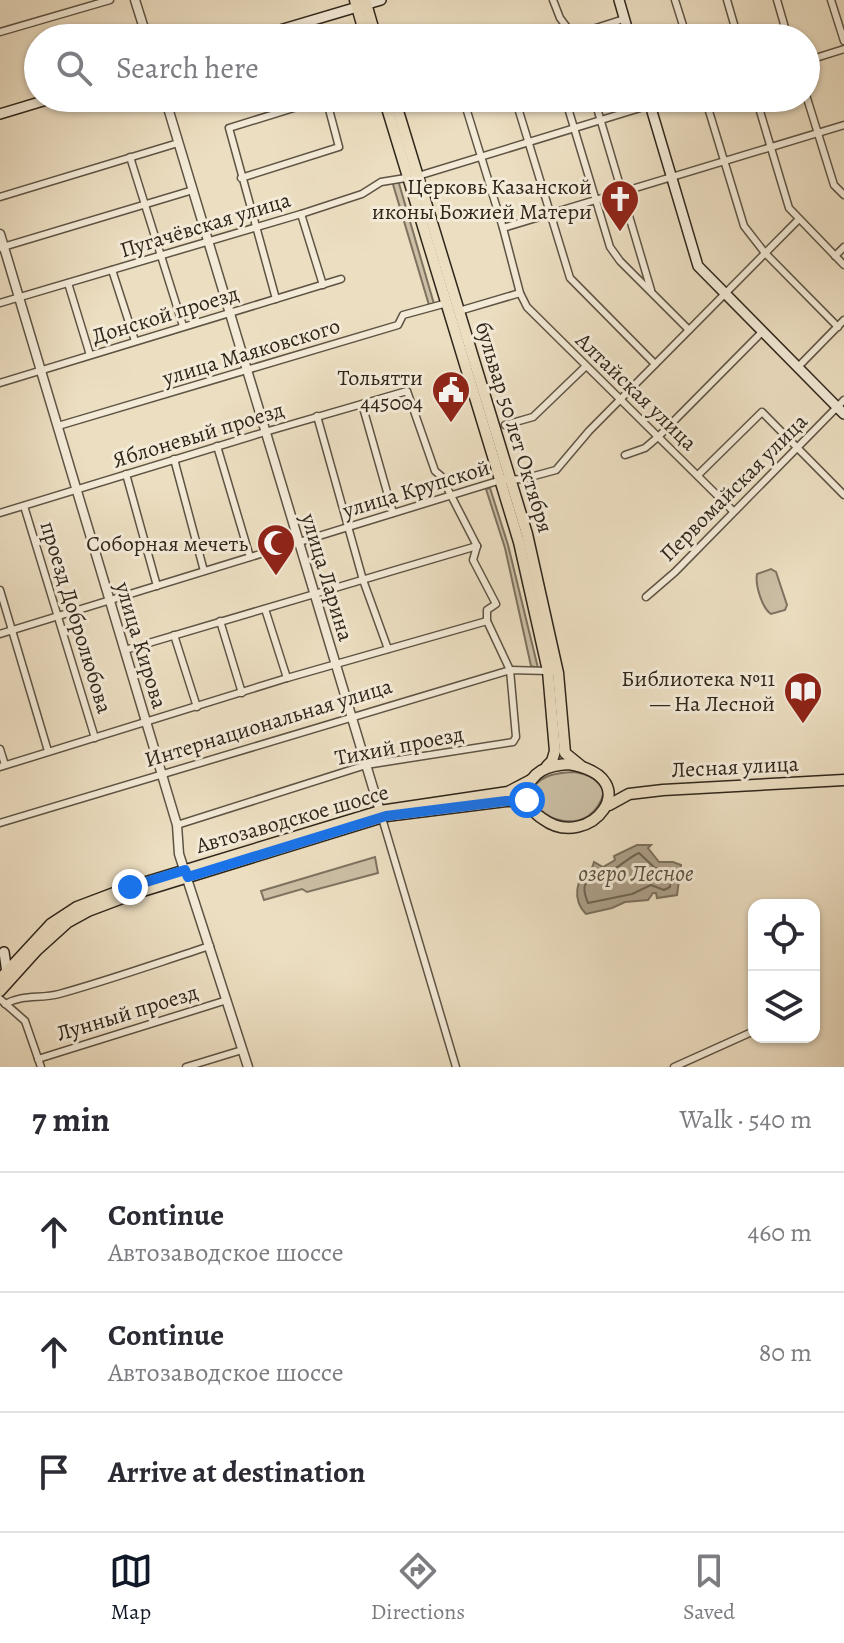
<!DOCTYPE html>
<html lang="en">
<head>
<meta charset="utf-8">
<style>
  body { margin:0; font-family:Alegreya,serif; background:#f2f2f3; color:#2b2b33 }
  .controls { position:absolute; right:24px; bottom:24px; display:grid; overflow:hidden; border-radius:16px; box-shadow:0 2px 6px #0004 }
  .controls button { width:72px; height:72px; display:grid; place-items:center; padding:0; border:0; border-bottom:2px solid #e1e1e2; background:#fff; color:#2b2b33; font:40px sans-serif }
  .stop { position:absolute; width:24px; height:24px; margin:-18px; border:6px solid #1a73e8; border-radius:50%; background:#fff }
  .stop.end { background:#1a73e8; border-color:#fff; box-shadow:0 2px 8px #0008 }
  .list { margin:0; padding:0; list-style:none }
  h2 { display:flex; justify-content:space-between; align-items:center; height:104px; margin:0; padding:0 32px; font-size:34px }
  h2 small { font-size:26px; font-weight:400; color:#7c7c81 }
  .list li { display:grid; grid-template-columns:52px 1fr auto; gap:24px; align-items:center; box-sizing:border-box; height:120px; padding:0 32px; border-top:2px solid #e1e1e2 }
  .list b { display:block; font-size:30px; white-space:nowrap }
  .list p { margin:0; font-size:26px; white-space:nowrap; color:#7c7c81 }
  .list em { font-size:26px; font-style:normal; color:#7c7c81 }
  .icon { flex:none; width:44px; height:44px; fill:none; stroke:currentColor; stroke-width:2; stroke-linecap:round; stroke-linejoin:round }
  .map { position:relative; flex:none; width:844px; height:1067px; overflow:hidden }
  .search { position:absolute; background:#fff; box-shadow:0 2px 6px #0004; left:24px; right:24px; top:24px; height:88px; display:flex; align-items:center; gap:20px; box-sizing:border-box; padding:0 28px; border-radius:44px; color:#7c7c81; font-size:30px }
  .sheet { height:464px; background:#fff }
  nav { display:flex; justify-content:space-around; align-items:center; box-sizing:border-box; height:112px; border-top:2px solid #e1e1e2; background:#fff; font-size:22px; color:#7c7c81 }
  nav a { display:grid; justify-items:center; gap:4px }
  nav .on { color:#111827 }
  .map>svg:first-child { display:block }
  .green { fill:#ccbfa5; stroke:#7e7260; stroke-width:2 }
  .water { fill:#ac9f89; stroke:#7a6f5d; stroke-width:2 }
  .lines { fill:none; stroke-linecap:round; stroke-linejoin:round }
  .shore { stroke:#6e6252; stroke-width:2 }
  .minor-casing { stroke:#5e5444; stroke-width:9 }
  .tertiary-casing { stroke:#5e5444; stroke-width:11 }
  .secondary-casing { stroke:#2f261b; stroke-width:12 }
  .primary-casing { stroke:#2f261b; stroke-width:13 }
  .minor { stroke:#f3ead7; stroke-width:6 }
  .tertiary { stroke:#f3ead7; stroke-width:8 }
  .secondary { stroke:#f3ead7; stroke-width:9 }
  .primary { stroke:#ecdec1; stroke-width:10 }
  .route { stroke:#1a73e8; stroke-width:10 }
  .labels { text-anchor:middle; stroke-width:6; stroke-linejoin:round; paint-order:stroke }
  .poi-label { font-size:22px; fill:#2f261b; stroke:#f3ead7; text-anchor:end }
  .street-label { font-size:22px; fill:#2f261b; stroke:#f3ead7 }
  .water-label { font-size:24px; font-style:italic; fill:#5b5042; stroke:#f3ead7 }
</style>
</head>
<body>
<div class="map">
<svg width="844" height="1067" viewBox="0 0 844 1067">
  <rect width="100%" height="100%" fill="#ecdec1"/>
  <filter id="stains"><feTurbulence type="fractalNoise" baseFrequency=".0025" numOctaves="4"/><feColorMatrix values="0 0 0 0 .2 0 0 0 0 .09 0 0 0 0 .02 0 0 0 .5 -.17"/></filter>
  <radialGradient id="worn" r=".72"><stop offset=".6" stop-color="#630" stop-opacity="0"/><stop offset="1" stop-color="#630" stop-opacity=".3"/></radialGradient>
  <g class="green">
    <path d="M398,180L434,304L429,305L392,181Z"/>
    <path d="M490,488L508,545L538,668L531,666L505,548L486,489Z"/>
    <path d="M771,569L776,572L787,605L785,610L771,614C762,608 755,585 757,574Z"/>
    <path d="M574,772C589,774 597,779 604,791C593,841 529,821 532,789C542,774 557,773 574,772Z"/>
    <path d="M375,857L378,873L307,892L302,889L264,900L261,891Z"/>
  </g>
  <path class="water" d="M637,845H651L648,848L659,862H673L681,865L677,895L657,898L656,893H653L648,900L625,902L612,908L586,914C572,900 575,877 592,868L594,862L603,867L615,860L614,856Z"/>
  <g class="lines">
    <path class="shore" d="M639,853L655,868L671,871L670,887L664,890L651,885L632,894L588,903C576,875 596,879 612,870C622,865 628,858 639,853Z"/>
    <defs>
      <g id="minor">
        <path d="M553,0L560,18L575,38"/>
        <path d="M675,0L687,38"/>
        <path d="M727,0L738,38"/>
        <path d="M777,0L788,38"/>
        <path d="M831,0L844,41"/>
        <path d="M0,32L110,0"/>
        <path d="M574,35L624,19"/>
        <path d="M533,38L570,29"/>
        <path d="M806,61L844,49"/>
        <path d="M806,95L834,185L844,195"/>
        <path d="M463,98L503,228L520,293L527,307L733,511"/>
        <path d="M515,98L570,278L655,364"/>
        <path d="M565,98L610,247L620,261L689,330"/>
        <path d="M594,98L651,290"/>
        <path d="M705,98L744,226L765,253L838,327"/>
        <path d="M756,98L789,208L844,265"/>
        <path d="M130,157L183,326"/>
        <path d="M241,178L339,147L326,98"/>
        <path d="M0,197L178,143"/>
        <path d="M301,214L323,285"/>
        <path d="M503,228L844,125"/>
        <path d="M0,248L193,190"/>
        <path d="M835,256L844,247"/>
        <path d="M112,270L135,341"/>
        <path d="M68,283L90,355"/>
        <path d="M276,299L229,128L326,98"/>
        <path d="M0,303L301,214L362,194L381,182L418,176L650,105"/>
        <path d="M459,311L520,293"/>
        <path d="M797,368L844,320"/>
        <path d="M0,383L341,279"/>
        <path d="M362,404L393,513"/>
        <path d="M317,416L363,580L388,649"/>
        <path d="M505,425L533,417L586,366"/>
        <path d="M58,426L398,325L403,315L447,303"/>
        <path d="M217,446L250,557"/>
        <path d="M625,455L645,448L659,436L762,332"/>
        <path d="M174,459L204,571"/>
        <path d="M126,474L157,586"/>
        <path d="M698,475L762,412L844,495"/>
        <path d="M24,506L95,738"/>
        <path d="M0,513L265,432L407,391L435,471L441,476L477,546"/>
        <path d="M0,590L48,751"/>
        <path d="M646,597L675,572L844,400"/>
        <path d="M265,609L287,678"/>
        <path d="M220,621L242,693"/>
        <path d="M0,634L501,480L523,479L556,470L589,431L798,220"/>
        <path d="M174,635L197,707"/>
        <path d="M125,650L477,546"/>
        <path d="M0,749L5,765"/>
        <path d="M0,767L287,678L487,621"/>
        <path d="M382,818L456,1067"/>
        <path d="M0,823L510,670L548,671"/>
        <path d="M177,825L366,765L513,742L516,737L510,670L487,621V610L496,604L473,560L477,546"/>
        <path d="M0,999L25,1021L41,1067"/>
        <path d="M5,1004C23,994 40,999 59,994C110,980 160,962 210,946"/>
        <path d="M38,1059L227,1000"/>
        <path d="M186,1067L242,1050"/>
        <path d="M674,1067L754,1031"/>
      </g>
      <g id="tertiary">
        <path d="M135,0L147,38"/>
        <path d="M165,98L380,811"/>
        <path d="M0,234L177,825L179,854L248,1067"/>
      </g>
      <g id="secondary">
        <path d="M619,0L630,38"/>
        <path d="M253,38L381,0"/>
        <path d="M648,98L698,266L844,414"/>
        <path d="M0,114L53,98"/>
        <path d="M4,952L7,973"/>
      </g>
      <g id="primary">
        <path d="M355,0L366,38"/>
        <path d="M365,0L376,38"/>
        <path d="M384,98L519,542L548,671L555,751L552,761L547,766"/>
        <path d="M394,98L527,534L558,673L565,753L581,766"/>
        <path d="M569,764C650,778 589,853 543,819C533,813 528,805 526,793C531,771 548,765 569,764Z"/>
        <path d="M609,805L629,794L663,790L844,780"/>
        <path d="M0,979L51,924L77,907L130,887L380,811L508,792L531,780"/>
        <path d="M0,991L37,950L68,922L88,911L133,894L386,816L506,801H520L530,806"/>
      </g>
    </defs>
    <use href="#minor" class="minor-casing"/>
    <use href="#tertiary" class="tertiary-casing"/>
    <use href="#secondary" class="secondary-casing"/>
    <use href="#primary" class="primary-casing"/>
    <use href="#minor" class="minor"/>
    <use href="#tertiary" class="tertiary"/>
    <use href="#secondary" class="secondary"/>
    <use href="#primary" class="primary"/>
  </g>
  <g class="lines">
    <path class="route" d="M130,887L185,870L188,877L386,816L506,801H520L530,806L527,800"/>
  </g>
  <defs>
    <symbol id="church-pin" viewBox="-11 -11 22 30"><path d="M0 17L-7.5 6A9.5 9.5 0 1 1 7.5 6Z" fill="#8f2418" stroke="#f3ead7"/><path d="M-1.2-6h2.4v3.5h3.3v2.4h-3.3V6h-2.4V-.1h-3.3v-2.4h3.3Z" fill="#fff"/></symbol>
    <symbol id="civic-pin" viewBox="-11 -11 22 30"><path d="M0 17L-7.5 6A9.5 9.5 0 1 1 7.5 6Z" fill="#8f2418" stroke="#f3ead7"/><path d="M-.6-6.5H3V-4.5H.6V-3L4-1V1h2V6H-6V1h2V-1L-.6-3ZM-1.2 2.5V6h2.4V2.5Z" fill="#fff"/></symbol>
    <symbol id="mosque-pin" viewBox="-11 -11 22 30"><path d="M0 17L-7.5 6A9.5 9.5 0 1 1 7.5 6Z" fill="#8f2418" stroke="#f3ead7"/><path d="M3.5-4.9A6 6 0 1 0 3.5 4.9A5 5 0 1 1 3.5-4.9Z" fill="#fff"/></symbol>
    <symbol id="library-pin" viewBox="-11 -11 22 30"><path d="M0 17L-7.5 6A9.5 9.5 0 1 1 7.5 6Z" fill="#8f2418" stroke="#f3ead7"/><path d="M-6-4Q-3-5.5-.7-3.5V5Q-3 3-6 4ZM6-4Q3-5.5 .7-3.5V5Q3 3 6 4Z" fill="#fff"/></symbol>
  </defs>
  <g fill-rule="evenodd">
    <use href="#church-pin" x="598" y="177" width="44" height="60"/>
    <use href="#civic-pin" x="429" y="368" width="44" height="60"/>
    <use href="#mosque-pin" x="254" y="521" width="44" height="60"/>
    <use href="#library-pin" x="781" y="669" width="44" height="60"/>
  </g>
  <g class="labels">
    <g class="poi-label">
      <text x="592" y="194">Церковь Казанской<tspan x="592" dy="25">иконы Божией Матери</tspan></text>
      <text x="423" y="385">Тольятти<tspan x="423" dy="25">445004</tspan></text>
      <text x="248" y="551">Cоборная мечеть</text>
      <text x="775" y="686">Библиотека №11<tspan x="775" dy="25">— На Лесной</tspan></text>
    </g>
    <g class="street-label">
      <text transform="translate(205 224) rotate(-17)" y="8">Пугачёвская улица</text>
      <text transform="translate(165 314) rotate(-17)" y="8">Донской проезд</text>
      <text transform="translate(251 351) rotate(-17)" y="8">улица Маяковского</text>
      <text transform="translate(637 391) rotate(44)" y="8">Алтайская улица</text>
      <text transform="translate(515 427) rotate(73)" y="8">бульвар 50 лет Октября</text>
      <text transform="translate(198 434) rotate(-17)" y="8">Яблоневый проезд</text>
      <text transform="translate(733 487) rotate(-45)" y="8">Первомайская улица</text>
      <text transform="translate(416 488) rotate(-17)" y="8">улица Крупской</text>
      <text transform="translate(328 577) rotate(73)" y="8">улица Ларина</text>
      <text transform="translate(77 617) rotate(73)" y="8">проезд Добролюбова</text>
      <text transform="translate(142 645) rotate(73)" y="8">улица Кирова</text>
      <text transform="translate(268 722) rotate(-17)" y="8">Интернациональная улица</text>
      <text transform="translate(399 745) rotate(-11)" y="8">Тихий проезд</text>
      <text transform="translate(735 766) rotate(-3)" y="8">Лесная улица</text>
      <text transform="translate(292 818) rotate(-16)" y="8">Автозаводское шоссе</text>
      <text transform="translate(127 1012) rotate(-17)" y="8">Лунный проезд</text>
    </g>
    <g class="water-label">
      <text x="636" y="881">озеро Лесное</text>
    </g>
  </g>
  <rect width="100%" height="100%" filter="url(#stains)"/>
  <rect width="100%" height="100%" fill="url(#worn)"/>
</svg>
<div class="controls">
<button><svg class="icon" aria-label="locate" viewBox="0 0 24 24"><circle cx="12" cy="12" r="6"/><path d="M12 2v4M12 18v4M2 12h4M18 12h4"/></svg></button>
<button><svg class="icon" aria-label="layers" viewBox="0 0 24 24"><path d="M12 4l9 5-9 5-9-5zM3 14l9 5 9-5"/></svg></button>
</div>
<div class="stop" style="left:527px;top:800px"></div>
<div class="stop end" style="left:130px;top:887px"></div>
<div class="search"><svg class="icon" aria-label="search" viewBox="0 0 24 24"><circle cx="10" cy="10" r="6"/><path d="M15 15l6 6"/></svg>Search here</div>
</div>
<section class="sheet">
<h2>7 min<small>Walk · 540 m</small></h2>
<ul class="list">
<li><svg class="icon" aria-label="ahead" viewBox="0 0 24 24"><path d="M12 20V5M6 11l6-6 6 6"/></svg><div><b>Continue</b><p>Автозаводское шоссе</p></div><em>460 m</em></li>
<li><svg class="icon" aria-label="ahead" viewBox="0 0 24 24"><path d="M12 20V5M6 11l6-6 6 6"/></svg><div><b>Continue</b><p>Автозаводское шоссе</p></div><em>80 m</em></li>
<li><svg class="icon" aria-label="arrive" viewBox="0 0 24 24"><path d="M6 21V4h12l-3 4 3 4H6"/></svg><div><b>Arrive at destination</b></div></li>
</ul>
</section>
<nav>
<a class="on"><svg class="icon" aria-label="map" viewBox="0 0 24 24"><path d="M3 6l6-2 6 2 6-2v14l-6 2-6-2-6 2zM9 4v14M15 6v14"/></svg>Map</a>
<a><svg class="icon" aria-label="directions" viewBox="0 0 24 24"><path d="M12 3l9 9-9 9-9-9zM9 14v-3h6M13 9l2 2-2 2"/></svg>Directions</a>
<a><svg class="icon" aria-label="saved" viewBox="0 0 24 24"><path d="M7 4h10v16l-5-4-5 4z"/></svg>Saved</a>
</nav>
</body>
</html>
